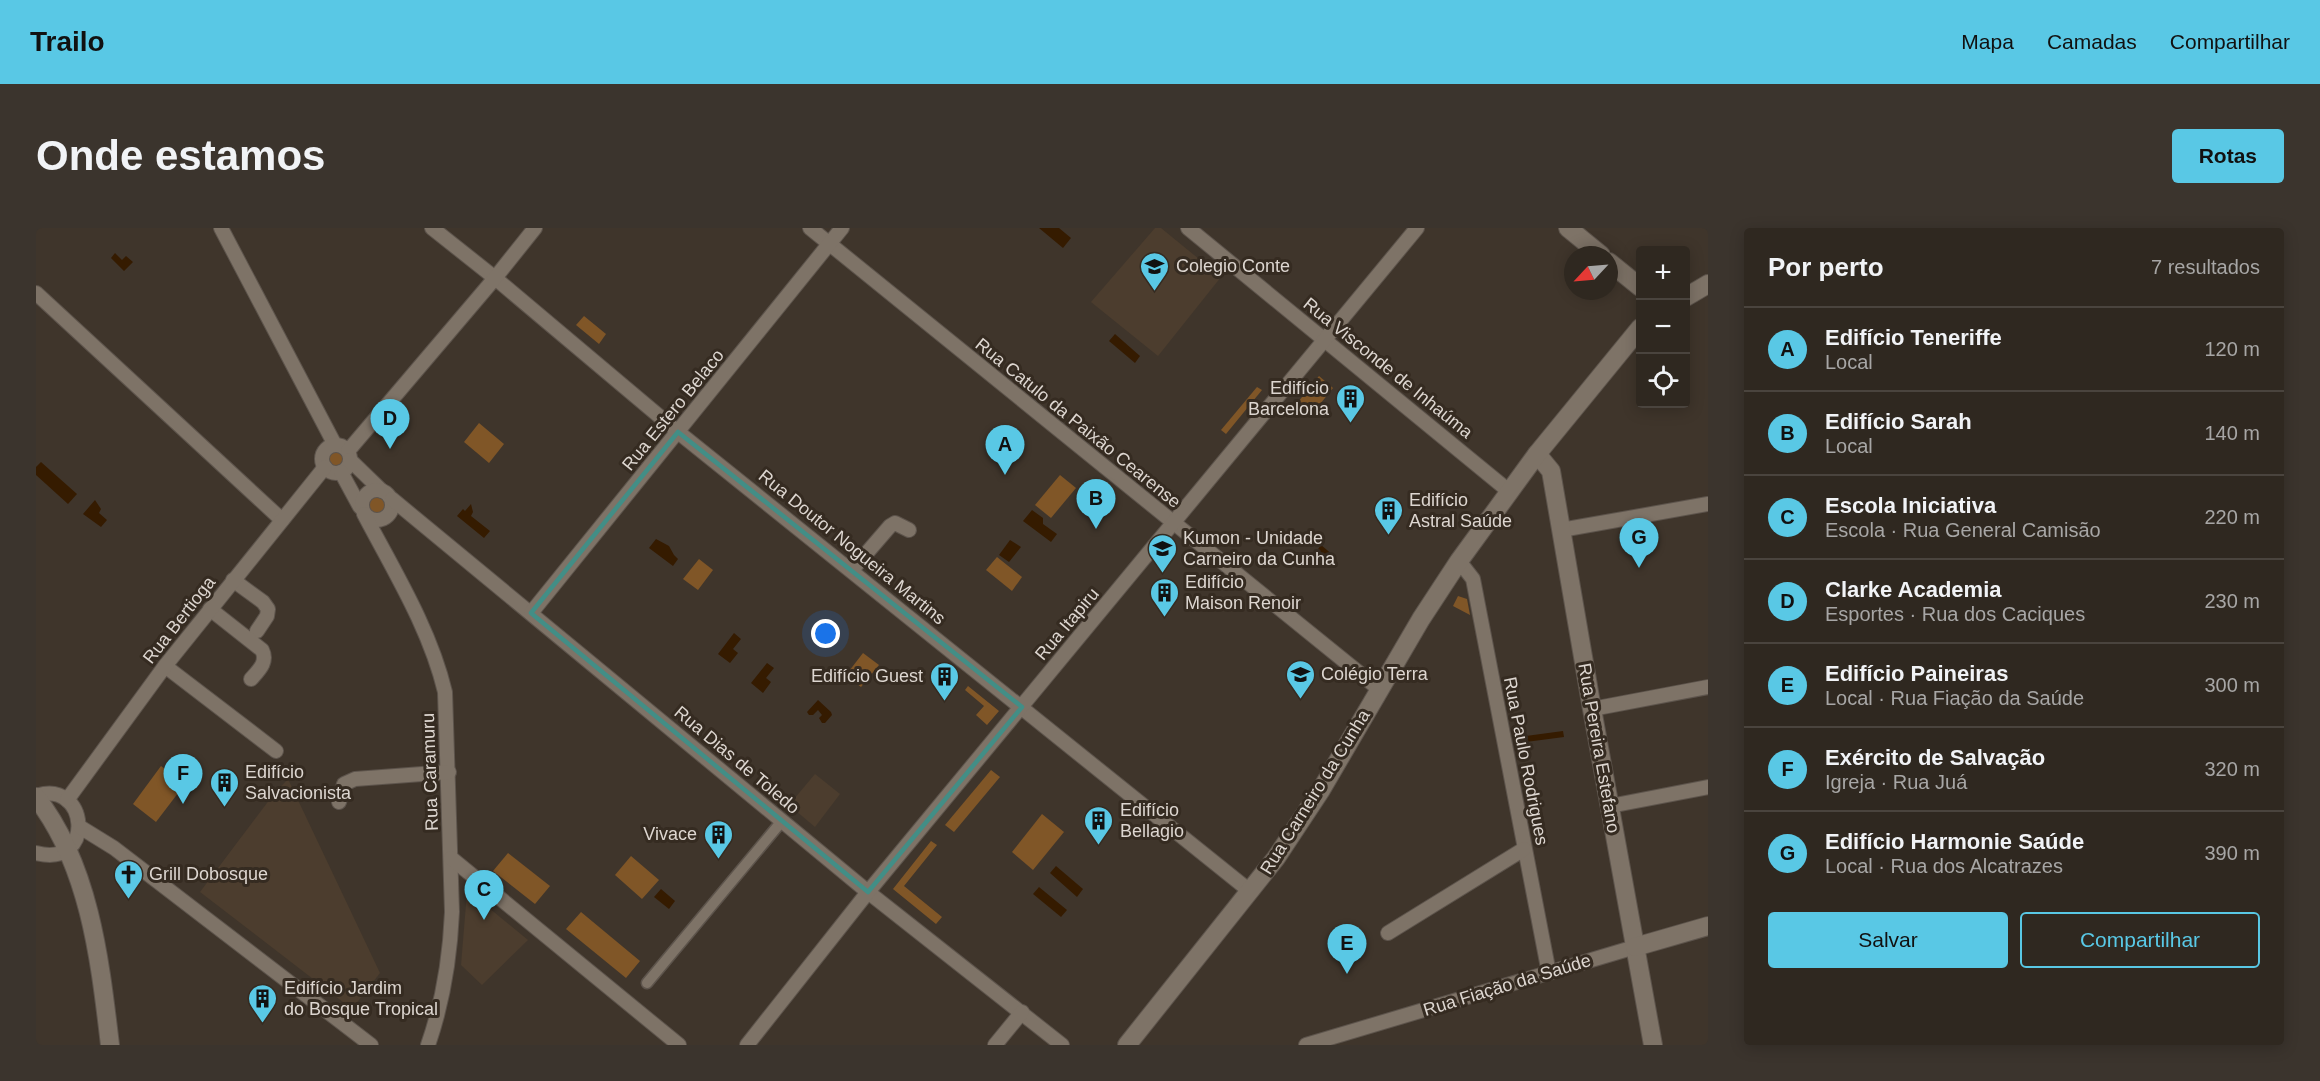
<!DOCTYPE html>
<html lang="pt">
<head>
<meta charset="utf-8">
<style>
  body { margin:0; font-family:Helvetica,sans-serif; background:#3b342d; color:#f1f3f6 }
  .controls { position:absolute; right:18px; top:18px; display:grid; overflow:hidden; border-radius:6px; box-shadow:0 3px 15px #0003 }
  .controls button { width:54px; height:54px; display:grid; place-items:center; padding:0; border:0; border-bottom:2px solid #4a443e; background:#2f2820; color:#f1f3f6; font:30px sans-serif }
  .compass { position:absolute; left:1528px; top:18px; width:54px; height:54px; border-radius:50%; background:#2f2820; box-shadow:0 3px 15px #0003; rotate:244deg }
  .you { position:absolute; left:790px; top:406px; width:21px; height:21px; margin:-15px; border:4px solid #fff; border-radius:50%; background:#1a73e8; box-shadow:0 0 0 9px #1a73e833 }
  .badge { display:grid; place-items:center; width:39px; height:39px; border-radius:50%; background:#59c8e5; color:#111; font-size:20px; font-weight:700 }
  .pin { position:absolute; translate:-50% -50px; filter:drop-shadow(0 2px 3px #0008) }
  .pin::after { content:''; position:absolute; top:32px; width:21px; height:18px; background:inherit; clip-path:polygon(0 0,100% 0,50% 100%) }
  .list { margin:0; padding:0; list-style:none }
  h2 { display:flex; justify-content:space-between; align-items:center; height:78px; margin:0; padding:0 24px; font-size:26px }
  h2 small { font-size:20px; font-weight:400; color:#a7a6a5 }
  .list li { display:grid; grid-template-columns:39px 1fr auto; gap:18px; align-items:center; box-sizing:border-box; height:84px; padding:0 24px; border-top:2px solid #4a443e }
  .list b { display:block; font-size:22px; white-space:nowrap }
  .list p { margin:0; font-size:20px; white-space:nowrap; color:#a7a6a5 }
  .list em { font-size:20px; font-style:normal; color:#a7a6a5 }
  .actions { display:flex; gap:12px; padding:18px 24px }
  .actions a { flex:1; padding:14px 0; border:2px solid #59c8e5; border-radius:6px; text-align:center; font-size:21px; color:#59c8e5 }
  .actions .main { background:#59c8e5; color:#111 }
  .icon { flex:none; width:33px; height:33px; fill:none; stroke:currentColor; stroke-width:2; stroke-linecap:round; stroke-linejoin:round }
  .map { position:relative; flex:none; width:1672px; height:817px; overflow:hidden; border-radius:6px }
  header { display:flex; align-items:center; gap:36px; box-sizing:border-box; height:84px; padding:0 30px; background:#59c8e5; color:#111 }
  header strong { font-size:28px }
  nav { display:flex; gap:33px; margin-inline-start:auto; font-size:21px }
  .intro { display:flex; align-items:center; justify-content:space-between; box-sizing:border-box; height:144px; padding:0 36px }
  h1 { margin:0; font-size:42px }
  .button { padding:15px 27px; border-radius:6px; background:#59c8e5; color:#111; font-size:21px; font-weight:700 }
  main { display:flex; gap:36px; padding:0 36px }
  aside { flex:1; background:#2f2820; border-radius:6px; box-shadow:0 3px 15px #0003 }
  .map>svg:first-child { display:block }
  .built { fill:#4c3d2e }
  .green { fill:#805627 }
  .water { fill:#351b00 }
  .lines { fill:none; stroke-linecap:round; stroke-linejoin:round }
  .pedestrian-casing { stroke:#5d544c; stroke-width:13 }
  .minor-casing { stroke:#5d544c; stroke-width:16 }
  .tertiary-casing { stroke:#5d544c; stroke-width:20 }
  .pedestrian { stroke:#7e7367; stroke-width:10 }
  .minor { stroke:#7e7367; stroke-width:14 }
  .tertiary { stroke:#7e7367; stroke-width:18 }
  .marked { fill:none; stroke:#428e86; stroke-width:4.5; stroke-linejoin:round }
  .labels { text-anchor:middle; stroke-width:6; stroke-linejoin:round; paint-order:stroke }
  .poi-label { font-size:18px; fill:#ddd6d0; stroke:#352b21; text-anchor:start }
  .street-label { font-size:18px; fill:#ddd6d0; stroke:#352b21 }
</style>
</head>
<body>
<header>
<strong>Trailo</strong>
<nav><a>Mapa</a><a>Camadas</a><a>Compartilhar</a></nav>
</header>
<div class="intro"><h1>Onde estamos</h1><a class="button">Rotas</a></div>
<main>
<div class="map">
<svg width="1672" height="817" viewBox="0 0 1672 817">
  <rect width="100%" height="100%" fill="#3f352b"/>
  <g class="built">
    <path d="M1119,0H1125L1185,49L1122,128L1055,74Z"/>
    <path d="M779,546L804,566L779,599L753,577Z"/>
    <path d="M252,551L344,745L316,781L164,664L237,567Z"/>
    <path d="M431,664L436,666L492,712L446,757L425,737Z"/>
  </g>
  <g class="green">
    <path d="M548,88L570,106L563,116L540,97Z"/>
    <path d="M1283,148L1297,160L1276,186L1262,174Z"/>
    <path d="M1221,159L1226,162L1190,206L1185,202Z"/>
    <path d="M443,195L468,216L453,235L428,214Z"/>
    <circle cx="301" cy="230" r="9"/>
    <path d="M1024,247L1040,260L1015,290L999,277Z"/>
    <circle cx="342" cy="277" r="9"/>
    <path d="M961,329L986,349L976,363L950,342Z"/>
    <path d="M663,331L677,342L662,362L647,351Z"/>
    <path d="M1422,368L1431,371L1434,387L1417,378Z"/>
    <path d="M827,425L843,437L825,459L810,447Z"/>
    <path d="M932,458L963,483L951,497L940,487L948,478L929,462Z"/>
    <path d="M125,538L149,556L120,594L97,576Z"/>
    <path d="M955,542L964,549L918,604L909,597Z"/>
    <path d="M1006,586L1028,604L997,642L976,624Z"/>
    <path d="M895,613L901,617L868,658L906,689L900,696L857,661Z"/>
    <path d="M472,625L514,658L499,676L457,643Z"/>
    <path d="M595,628L623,652L606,671L579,647Z"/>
    <path d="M545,684L604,733L590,750L530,701Z"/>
  </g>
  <g class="water">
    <path d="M1003,0H1023L1035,10L1027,20Z"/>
    <path d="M79,25L86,32L90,28L97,34L88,43L75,30Z"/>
    <path d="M1079,106L1104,128L1099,135L1073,113Z"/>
    <path d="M5,234L41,266L32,276L0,247V239Z"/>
    <path d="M59,272L65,281L63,285L71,292L65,299L47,286Z"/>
    <path d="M435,276L437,284L435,288L454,303L448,310L421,288L427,281L429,283Z"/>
    <path d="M996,282L1007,290V296L1021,306L1015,314L987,293Z"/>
    <path d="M620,311L633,318L638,327L642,331L637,338L613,320Z"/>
    <path d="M974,312L985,319L973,334L963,327Z"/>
    <path d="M1285,317L1298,328L1292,334L1280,324Z"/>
    <path d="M698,405L705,411L697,421L702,425L694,435L682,426Z"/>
    <path d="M731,435L738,440L730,450L735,454L727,465L715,455Z"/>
    <path d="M782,472L795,484L796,487L789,495H786L783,490L786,487L782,482L777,487H773L771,484Z"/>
    <path d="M1527,503L1528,509L1483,515L1482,509Z"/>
    <path d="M1020,638L1047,661L1041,669L1014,645Z"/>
    <path d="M1003,659L1031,682L1025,689L997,666Z"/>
    <path d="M625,661L639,673L633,681L618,669Z"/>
  </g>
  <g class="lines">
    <defs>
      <path id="pedestrian" d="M611,755L746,593"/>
      <g id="minor">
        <path d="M185,0L299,217"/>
        <path d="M396,0L459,50L642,204L1215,664"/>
        <path d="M774,0L1343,461"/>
        <path d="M1152,0L1474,264"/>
        <path d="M0,65L246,292"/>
        <circle cx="300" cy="231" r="14"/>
        <path d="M312,223L459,50L499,0"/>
        <path d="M314,232L346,263"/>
        <path d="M305,244L324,279"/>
        <circle cx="341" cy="277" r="15"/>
        <path d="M356,271L832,664L1026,817"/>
        <path d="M328,286C358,343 394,401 409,464L416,684C414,730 407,774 392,817"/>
        <path d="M1525,302L1672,276"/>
        <path d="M1423,333L1437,351L1513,745"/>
        <path d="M816,342L854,298L859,295L873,302"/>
        <path d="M197,352L227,374L232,381L231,388L221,403"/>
        <path d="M174,381L226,422C232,434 223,442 215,451"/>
        <path d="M495,385L806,0"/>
        <path d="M129,438L240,523"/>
        <path d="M1556,481L1672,459"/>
        <path d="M0,568C52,550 61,641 0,625"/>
        <path d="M31,572L129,438L289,239"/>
        <path d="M303,574L308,556L319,551L413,544"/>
        <path d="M1574,578L1672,559"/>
        <path d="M44,599L78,620L335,817"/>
        <path d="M415,630L643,817"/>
        <path d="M1352,705L1488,621"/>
        <path d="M711,817L832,664L1381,0"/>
        <path d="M959,817L986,784"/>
        <path d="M1270,817L1599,719"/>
      </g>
      <g id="tertiary">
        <path d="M1532,0L1565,27"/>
        <path d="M1573,34L1604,59"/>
        <path d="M1650,69L1672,56"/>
        <path d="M1501,226L1515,243L1520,272L1556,481L1617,817"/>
        <path d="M0,569C54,638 64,733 74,817"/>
        <path d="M1599,719L1672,698"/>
        <path d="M1091,817L1240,630L1285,562L1385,391L1423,333L1501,226L1604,100"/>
      </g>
    </defs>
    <use href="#pedestrian" class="pedestrian-casing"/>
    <use href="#minor" class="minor-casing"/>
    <use href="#tertiary" class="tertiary-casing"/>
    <use href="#pedestrian" class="pedestrian"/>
    <use href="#minor" class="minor"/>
    <use href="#tertiary" class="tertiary"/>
  </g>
  <path class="marked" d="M642,204L986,479L832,664L495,385Z"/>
  <defs>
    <symbol id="school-pin" viewBox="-11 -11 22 30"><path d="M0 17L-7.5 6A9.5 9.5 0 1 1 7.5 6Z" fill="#59c8e5" stroke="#352b21"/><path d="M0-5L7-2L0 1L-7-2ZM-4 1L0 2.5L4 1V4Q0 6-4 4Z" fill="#111"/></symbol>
    <symbol id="building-pin" viewBox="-11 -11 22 30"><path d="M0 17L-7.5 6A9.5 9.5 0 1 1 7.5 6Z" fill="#59c8e5" stroke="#352b21"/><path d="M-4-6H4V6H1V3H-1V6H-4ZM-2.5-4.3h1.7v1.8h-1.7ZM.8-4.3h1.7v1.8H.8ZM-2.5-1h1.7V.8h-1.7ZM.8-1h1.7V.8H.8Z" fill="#111"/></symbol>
    <symbol id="church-pin" viewBox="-11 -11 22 30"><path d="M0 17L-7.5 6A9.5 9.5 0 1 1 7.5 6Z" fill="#59c8e5" stroke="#352b21"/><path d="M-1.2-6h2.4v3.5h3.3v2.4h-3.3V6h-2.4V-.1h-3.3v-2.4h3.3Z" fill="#111"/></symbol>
  </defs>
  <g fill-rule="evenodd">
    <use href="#school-pin" x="1102" y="22" width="33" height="45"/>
    <use href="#building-pin" x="1298" y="154" width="33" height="45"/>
    <use href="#building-pin" x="1336" y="266" width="33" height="45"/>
    <use href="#school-pin" x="1110" y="304" width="33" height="45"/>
    <use href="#building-pin" x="1112" y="348" width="33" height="45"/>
    <use href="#school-pin" x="1248" y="430" width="33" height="45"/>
    <use href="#building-pin" x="892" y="432" width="33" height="45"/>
    <use href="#building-pin" x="172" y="538" width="33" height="45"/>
    <use href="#building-pin" x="1046" y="576" width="33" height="45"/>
    <use href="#building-pin" x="666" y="590" width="33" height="45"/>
    <use href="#church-pin" x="76" y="630" width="33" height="45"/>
    <use href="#building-pin" x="210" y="754" width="33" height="45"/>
  </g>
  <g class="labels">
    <g class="poi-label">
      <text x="1140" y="44">Colegio Conte</text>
      <text x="1293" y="166" text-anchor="end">Edifício<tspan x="1293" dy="21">Barcelona</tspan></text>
      <text x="1373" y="278">Edifício<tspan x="1373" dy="21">Astral Saúde</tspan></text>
      <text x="1147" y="316">Kumon - Unidade<tspan x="1147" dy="21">Carneiro da Cunha</tspan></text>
      <text x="1149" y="360">Edifício<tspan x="1149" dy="21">Maison Renoir</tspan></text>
      <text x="1285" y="452">Colégio Terra</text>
      <text x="887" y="454" text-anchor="end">Edifício Guest</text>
      <text x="209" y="550">Edifício<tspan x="209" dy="21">Salvacionista</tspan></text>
      <text x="1084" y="588">Edifício<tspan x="1084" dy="21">Bellagio</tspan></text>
      <text x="661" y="612" text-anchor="end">Vivace</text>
      <text x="113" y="652">Grill Dobosque</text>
      <text x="248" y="766">Edifício Jardim<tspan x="248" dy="21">do Bosque Tropical</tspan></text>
    </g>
    <g class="street-label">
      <text transform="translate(1352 140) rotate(39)" y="6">Rua Visconde de Inhaúma</text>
      <text transform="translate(637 182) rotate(-51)" y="6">Rua Estero Belaco</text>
      <text transform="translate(1042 195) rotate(39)" y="6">Rua Catulo da Paixão Cearense</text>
      <text transform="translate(816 319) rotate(39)" y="6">Rua Doutor Nogueira Martins</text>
      <text transform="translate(143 392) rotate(-52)" y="6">Rua Bertioga</text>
      <text transform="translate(1031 396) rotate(-50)" y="6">Rua Itapiru</text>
      <text transform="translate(1563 520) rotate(80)" y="6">Rua Pereira Estefano</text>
      <text transform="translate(701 532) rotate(40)" y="6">Rua Dias de Toledo</text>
      <text transform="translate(1490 533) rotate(79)" y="6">Rua Paulo Rodrigues</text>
      <text transform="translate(394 544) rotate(-92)" y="6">Rua Caramuru</text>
      <text transform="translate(1279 564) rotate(-58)" y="6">Rua Carneiro da Cunha</text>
      <text transform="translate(1471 757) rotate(-17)" y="6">Rua Fiação da Saúde</text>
    </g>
  </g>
</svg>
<div class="controls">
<button>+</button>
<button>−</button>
<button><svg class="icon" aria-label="locate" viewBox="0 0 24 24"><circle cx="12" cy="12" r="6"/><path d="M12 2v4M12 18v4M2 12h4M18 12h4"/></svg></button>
</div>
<svg class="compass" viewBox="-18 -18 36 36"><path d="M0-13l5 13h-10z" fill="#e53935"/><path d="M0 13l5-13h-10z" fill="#a7a6a5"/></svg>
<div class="you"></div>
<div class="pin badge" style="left:969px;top:247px">A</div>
<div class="pin badge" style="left:1060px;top:301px">B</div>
<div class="pin badge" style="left:448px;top:692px">C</div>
<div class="pin badge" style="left:354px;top:221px">D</div>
<div class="pin badge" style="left:1311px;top:746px">E</div>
<div class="pin badge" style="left:147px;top:576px">F</div>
<div class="pin badge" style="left:1603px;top:340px">G</div>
</div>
<aside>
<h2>Por perto<small>7 resultados</small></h2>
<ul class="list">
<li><span class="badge">A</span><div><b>Edifício Teneriffe</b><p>Local</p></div><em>120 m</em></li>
<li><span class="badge">B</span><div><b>Edifício Sarah</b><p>Local</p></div><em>140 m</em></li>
<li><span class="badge">C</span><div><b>Escola Iniciativa</b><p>Escola · Rua General Camisão</p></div><em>220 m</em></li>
<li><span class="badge">D</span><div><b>Clarke Academia</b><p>Esportes · Rua dos Caciques</p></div><em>230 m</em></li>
<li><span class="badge">E</span><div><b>Edifício Paineiras</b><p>Local · Rua Fiação da Saúde</p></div><em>300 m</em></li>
<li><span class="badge">F</span><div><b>Exército de Salvação</b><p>Igreja · Rua Juá</p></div><em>320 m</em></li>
<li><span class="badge">G</span><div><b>Edifício Harmonie Saúde</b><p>Local · Rua dos Alcatrazes</p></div><em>390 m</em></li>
</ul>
<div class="actions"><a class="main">Salvar</a><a>Compartilhar</a></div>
</aside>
</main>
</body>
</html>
